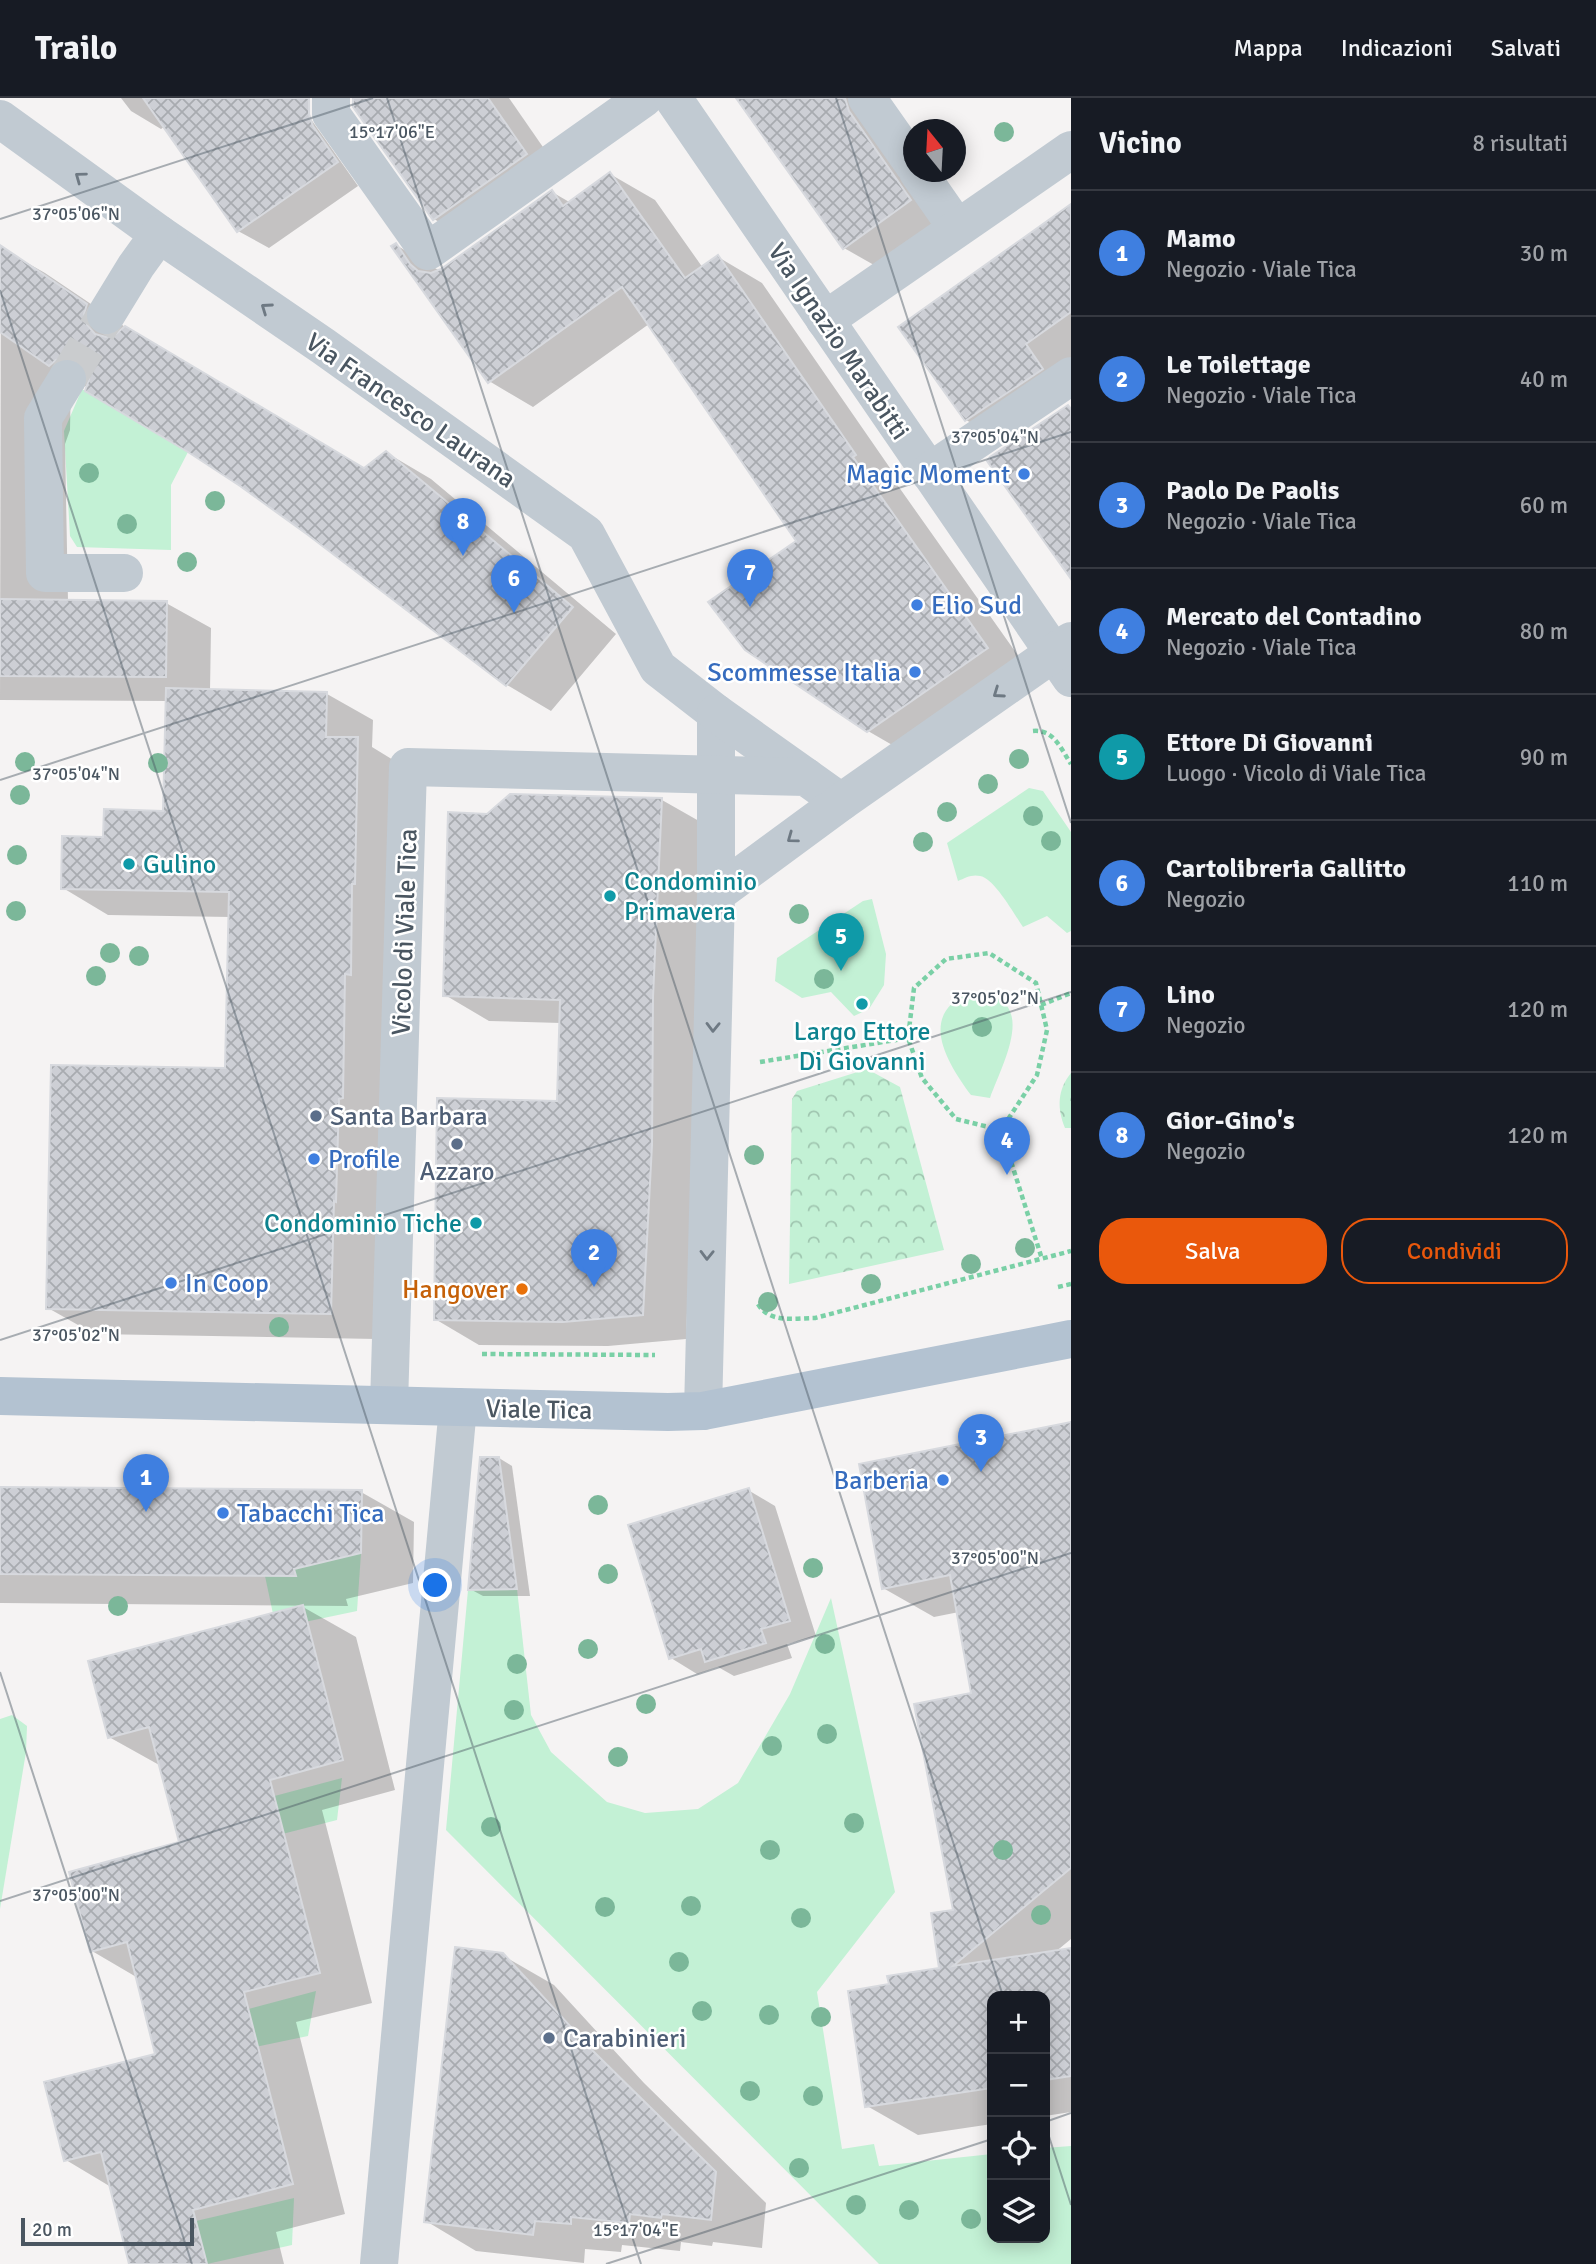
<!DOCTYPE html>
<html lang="it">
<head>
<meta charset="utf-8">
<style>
  body { margin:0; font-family:Signika,sans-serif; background:#242831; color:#f1f3f6 }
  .controls { position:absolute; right:21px; bottom:21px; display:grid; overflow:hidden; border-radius:14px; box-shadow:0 4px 18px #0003 }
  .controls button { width:63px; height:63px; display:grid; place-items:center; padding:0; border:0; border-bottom:2px solid #363941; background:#171b24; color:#f1f3f6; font:35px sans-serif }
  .compass { position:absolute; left:903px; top:21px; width:63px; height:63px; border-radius:50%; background:#171b24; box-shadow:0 4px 18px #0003; rotate:342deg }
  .scale { position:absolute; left:21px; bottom:18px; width:173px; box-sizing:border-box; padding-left:7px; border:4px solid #4a5661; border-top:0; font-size:19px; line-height:24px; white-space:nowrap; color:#4a5661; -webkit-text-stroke:5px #fff; paint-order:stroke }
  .you { position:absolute; left:436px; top:1488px; width:24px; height:24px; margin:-18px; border:5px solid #fff; border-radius:50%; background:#1a73e8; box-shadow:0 0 0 10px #1a73e833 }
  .badge { display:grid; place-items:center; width:46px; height:46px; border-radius:50%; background:#ea580c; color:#fff; font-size:23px; font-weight:700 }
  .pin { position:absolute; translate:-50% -58px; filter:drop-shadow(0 2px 4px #0008) }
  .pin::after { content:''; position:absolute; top:37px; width:24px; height:21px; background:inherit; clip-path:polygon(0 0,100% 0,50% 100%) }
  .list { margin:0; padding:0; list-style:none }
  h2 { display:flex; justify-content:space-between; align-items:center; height:91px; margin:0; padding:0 28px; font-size:30px }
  h2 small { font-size:23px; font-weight:400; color:#9ea1a6 }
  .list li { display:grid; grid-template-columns:46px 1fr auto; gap:21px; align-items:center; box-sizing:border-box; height:126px; padding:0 28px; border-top:2px solid #363941 }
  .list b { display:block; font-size:26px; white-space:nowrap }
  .list p { margin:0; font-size:23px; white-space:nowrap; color:#9ea1a6 }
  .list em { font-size:23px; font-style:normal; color:#9ea1a6 }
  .actions { display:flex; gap:14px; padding:21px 28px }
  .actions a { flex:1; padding:16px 0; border:2px solid #ea580c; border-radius:28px; text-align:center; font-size:24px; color:#ea580c }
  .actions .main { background:#ea580c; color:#fff }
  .icon { flex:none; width:38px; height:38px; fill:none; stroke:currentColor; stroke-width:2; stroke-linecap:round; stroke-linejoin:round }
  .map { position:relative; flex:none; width:1071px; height:2166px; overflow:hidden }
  header { display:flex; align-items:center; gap:42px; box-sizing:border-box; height:98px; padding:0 35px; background:#171b24; border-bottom:2px solid #363941 }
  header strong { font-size:33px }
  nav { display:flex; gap:38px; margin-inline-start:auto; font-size:24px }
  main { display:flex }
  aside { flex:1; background:#171b24 }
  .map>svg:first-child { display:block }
  .park { fill:url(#park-crowns) }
  .garden { fill:#c3f1d5 }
  .shadow { fill:#0003 }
  .building { fill:url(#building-cross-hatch); stroke:#d7d9de; stroke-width:2 }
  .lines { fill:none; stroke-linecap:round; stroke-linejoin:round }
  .minor-tunnel { stroke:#caccce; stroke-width:38; stroke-dasharray:38 19; stroke-linecap:butt }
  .path { stroke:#7ad0a6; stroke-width:4.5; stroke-dasharray:5 3.5; stroke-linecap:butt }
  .minor { stroke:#c1cad2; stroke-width:38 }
  .major { stroke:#b3c2d1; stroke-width:38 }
  .tree { fill:#7bb799 }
  .oneway { stroke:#6e7983 }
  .ticks { fill:none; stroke:#4a5661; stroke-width:2; stroke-opacity:0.45 }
  .shop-dot { fill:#3f7fe0; stroke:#fff; stroke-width:2.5 }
  .culture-dot { fill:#0f9aa8; stroke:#fff; stroke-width:2.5 }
  .service-dot { fill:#5c6f8a; stroke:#fff; stroke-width:2.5 }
  .food-dot { fill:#e8710a; stroke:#fff; stroke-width:2.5 }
  .labels { text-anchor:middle; stroke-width:5; stroke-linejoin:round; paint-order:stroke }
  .street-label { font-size:26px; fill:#4a5661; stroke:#fff }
  .shop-label { font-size:26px; fill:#366cbe; stroke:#fff; text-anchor:start }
  .culture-label { font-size:26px; fill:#0d838f; stroke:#fff; text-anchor:start }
  .service-label { font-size:26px; fill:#4e5e75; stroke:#fff; text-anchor:start }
  .food-label { font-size:26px; fill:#c56008; stroke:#fff; text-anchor:end }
  .ticks-label { font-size:18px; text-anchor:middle; fill:#4a5661; stroke:#fff; stroke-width:5; stroke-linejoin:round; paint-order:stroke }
</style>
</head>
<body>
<header>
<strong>Trailo</strong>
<nav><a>Mappa</a><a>Indicazioni</a><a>Salvati</a></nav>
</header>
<main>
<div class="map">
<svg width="1071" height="2166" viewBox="0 0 1071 2166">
  <defs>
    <pattern id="park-crowns" width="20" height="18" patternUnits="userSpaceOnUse" patternTransform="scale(1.75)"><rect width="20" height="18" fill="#c3f1d5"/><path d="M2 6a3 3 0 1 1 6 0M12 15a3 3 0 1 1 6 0" fill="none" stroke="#a0c6b0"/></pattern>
    <pattern id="building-cross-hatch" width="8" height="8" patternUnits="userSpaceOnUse" patternTransform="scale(1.75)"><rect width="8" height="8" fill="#cdcfd5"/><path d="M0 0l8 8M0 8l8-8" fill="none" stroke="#a8abb0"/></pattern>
  </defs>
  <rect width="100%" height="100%" fill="#f5f3f3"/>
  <g class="park">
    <path d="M867,971L900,989L944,1152L789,1186L792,1001L797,993Z"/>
    <path d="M1071,975V1030H1065C1057,1011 1057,992 1071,975Z"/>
  </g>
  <g class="garden">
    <path d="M82,291L188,354L171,387V452L77,449L70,438L64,333Z"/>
    <path d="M1029,690L1043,693L1071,734V833L1067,835L1047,818L1023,829C1014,816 994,780 980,778C972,776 965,780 958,783L947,745Z"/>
    <path d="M872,801L886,856L884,887L869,911L854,918L831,894L802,900L775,883L777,860L863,803Z"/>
    <path d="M970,895C1042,895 1004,962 990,1000L971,997C947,965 917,916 970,895Z"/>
    <path d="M361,1455L357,1513L276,1530L265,1478Z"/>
    <path d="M517,1491L531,1617L551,1654L607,1704L645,1715L698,1711L738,1685L790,1596L831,1500L895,1794L817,1894L842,2051L874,2046L879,2068L992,2056V2140H1045V2050L1071,2048V2166H879L446,1732L468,1492Z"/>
    <path d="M12,1617L27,1628L26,1654L0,1811V1621Z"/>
    <path d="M342,1680L337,1722L255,1743L245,1706Z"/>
    <path d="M316,1893L308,1938L231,1954L222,1918Z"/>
    <path d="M294,2100L292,2147L207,2166L196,2123Z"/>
  </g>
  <g class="shadow">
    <path d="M121,0H296L358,88L269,150L238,133L165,28L161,31L131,13Z"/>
    <path d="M369,0H509L563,78L472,143L434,121L355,10Z"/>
    <path d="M738,0H870L947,124L881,171L844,150Z"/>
    <path d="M610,76L655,102L703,170L718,159L762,185L899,383L896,385L1031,576L913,659L868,633L798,443L649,226L533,309L489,283L396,147L440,173L552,94L571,105Z"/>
    <path d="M1071,109V261L1004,343L966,322Z"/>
    <path d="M1,150L45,175L131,233L365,372L387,355L431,381L616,536L551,613L507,587L309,435L241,387L71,279L70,332L65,346L68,503L166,505L211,530L210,593L327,596L373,622L372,649L403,668L377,1241L94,1236L48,1210L227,972L230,819L108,817L63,790L104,740L164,715L167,603L0,602Z"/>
    <path d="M511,698L662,702L706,727L686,1241L608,1248L479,1247L435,1221L558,1005L561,925L489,923L445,897L488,717Z"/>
    <path d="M1071,1325V1841L1054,1855L1071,1852V2014L1045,2018V1898H992V2026L918,2037L867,2008L891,1888L941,1872L955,1813L973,1597L959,1514L934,1519L883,1490Z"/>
    <path d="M499,1360L512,1368L530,1498H483L470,1491Z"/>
    <path d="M0,1391L361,1394L414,1424L413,1485L346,1501L348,1508L0,1505Z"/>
    <path d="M748,1392L775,1408L816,1538L787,1546L792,1560L734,1578L718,1569L697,1576L671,1560Z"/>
    <path d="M303,1509L356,1539L395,1692L322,1712L372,1905L296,1924L345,2116L276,2134L284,2166H131L111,2089L66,2062L157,1957L138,1880L92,1853L181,1745L161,1668L109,1639Z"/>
    <path d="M502,1857L554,1887L644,1985L766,2105L762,2150L713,2144L712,2148L681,2144L680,2153L622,2147L621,2154L585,2151L584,2165L476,2153L426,2123Z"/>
  </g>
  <g class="building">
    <path d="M143,0H309V16L313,28L338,64L237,134Z"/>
    <path d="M353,0H488L527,56L433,122L353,9Z"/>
    <path d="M736,0H845L849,13L911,102L843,151Z"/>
    <path d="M610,74L685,180L718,157L856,357L853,359L988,550L867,634L745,552L708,504L796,443L622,189L488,285L391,148L396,145L410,166L418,173L431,175L441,171L552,92L563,108Z"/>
    <path d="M1071,106V214L1026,246L1043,271L965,323L898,229Z"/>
    <path d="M0,147L87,206L84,216L87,227L95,236L106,239L116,236L125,228L364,370L386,353L573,509L506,588L308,437L240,388L188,354L85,293L89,281L86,271L79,263L67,259L56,262L49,268L0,234Z"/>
    <path d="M1068,307L1071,311V481L987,363L990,359Z"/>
    <path d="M0,501L167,503L166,579L0,578Z"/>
    <path d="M166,590L327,594L326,639H358L355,786H352L351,877L345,876L343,1000L339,1001L336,1104L334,1103L331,1216L46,1211L51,967L225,970L229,794L61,791L62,738L103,739L104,711L163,713Z"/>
    <path d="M510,696L662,700L653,899L652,1047L643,1217L563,1224L434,1222L437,1000L557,1003L560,902L443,898L448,714L487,716Z"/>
    <path d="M1071,1324V1770L953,1868L1071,1850V1978L1045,1982V1898H992V1990L865,2009L848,1893L889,1886L887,1878L939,1870L931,1815L953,1812L914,1606L971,1595L950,1477L882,1491L859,1366Z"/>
    <path d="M480,1359H499L517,1491L468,1492Z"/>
    <path d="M0,1389L362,1392L361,1455L294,1471L296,1478L0,1476Z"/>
    <path d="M749,1390L790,1523L761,1531L766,1545L705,1564L701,1551L669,1561L628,1427Z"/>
    <path d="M303,1507L343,1662L270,1682L320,1875L244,1894L293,2086L193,2112L207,2166H129L101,2054L64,2063L44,1984L155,1956L127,1844L90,1854L69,1774L179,1744L149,1629L108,1640L88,1563Z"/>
    <path d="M455,1849L503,1855L593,1953L716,2074L711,2122L662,2116L661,2120L630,2116L629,2125L571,2119V2126L535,2123L533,2137L424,2124Z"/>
  </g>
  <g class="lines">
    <path class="minor-tunnel" d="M67,281L106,217"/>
    <g class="path">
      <path d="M1033,633C1054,631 1061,651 1071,666"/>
      <path d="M1041,907L1071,895"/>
      <path d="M760,964L908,940L914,890L946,861L989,855L1036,885L1047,932L1037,977L1001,1032L956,1021L922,980L908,940"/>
      <path d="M1001,1032L1042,1161"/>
      <path d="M1058,1189L1071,1186"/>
      <path d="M758,1206C770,1226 795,1220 815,1220L1071,1153"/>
      <path d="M482,1256L655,1257"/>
    </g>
    <g class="minor">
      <path d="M331,0V16L428,153L644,0"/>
      <path d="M673,0L1071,580"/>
      <path d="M867,0L914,67"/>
      <path d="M0,21L159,136L323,248L586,436L658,570L716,615V796"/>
      <path d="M918,74L957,130"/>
      <path d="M106,217L136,168L159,136"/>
      <path d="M825,222L1071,52"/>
      <path d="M67,281L43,320L45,475H124"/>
      <path d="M929,374L1071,278"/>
      <path d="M716,615L806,679"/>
      <path d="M389,1307L408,669L806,679L841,704"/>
      <path d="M703,1313L716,796L841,704L1071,543"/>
      <path d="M379,2166L458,1309"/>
    </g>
    <path class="major" d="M0,1298L668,1314L703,1313L1071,1241"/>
  </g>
  <g class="tree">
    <circle cx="1004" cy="34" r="10"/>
    <circle cx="89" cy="375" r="10"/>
    <circle cx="215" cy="403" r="10"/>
    <circle cx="127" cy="426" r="10"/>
    <circle cx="187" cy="464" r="10"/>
    <circle cx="1019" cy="661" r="10"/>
    <circle cx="25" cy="664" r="10"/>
    <circle cx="158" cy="665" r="10"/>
    <circle cx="988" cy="686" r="10"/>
    <circle cx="20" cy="697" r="10"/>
    <circle cx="947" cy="714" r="10"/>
    <circle cx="1033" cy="718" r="10"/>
    <circle cx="1051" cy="743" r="10"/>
    <circle cx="923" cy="744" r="10"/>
    <circle cx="17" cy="757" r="10"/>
    <circle cx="16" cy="813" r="10"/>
    <circle cx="799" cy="816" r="10"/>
    <circle cx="838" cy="834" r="10"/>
    <circle cx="110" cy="855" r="10"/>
    <circle cx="139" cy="858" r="10"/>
    <circle cx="96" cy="878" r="10"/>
    <circle cx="824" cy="881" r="10"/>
    <circle cx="982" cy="929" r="10"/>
    <circle cx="754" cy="1057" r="10"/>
    <circle cx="1025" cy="1150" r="10"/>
    <circle cx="971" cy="1166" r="10"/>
    <circle cx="871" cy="1186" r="10"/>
    <circle cx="768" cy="1204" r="10"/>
    <circle cx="279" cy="1229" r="10"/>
    <circle cx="598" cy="1407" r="10"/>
    <circle cx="813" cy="1470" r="10"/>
    <circle cx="608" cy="1476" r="10"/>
    <circle cx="118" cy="1508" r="10"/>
    <circle cx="825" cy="1546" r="10"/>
    <circle cx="588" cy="1551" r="10"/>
    <circle cx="517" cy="1566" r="10"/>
    <circle cx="646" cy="1606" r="10"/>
    <circle cx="514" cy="1612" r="10"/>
    <circle cx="827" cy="1636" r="10"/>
    <circle cx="772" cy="1648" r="10"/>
    <circle cx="618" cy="1659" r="10"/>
    <circle cx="854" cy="1725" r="10"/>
    <circle cx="491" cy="1729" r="10"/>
    <circle cx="770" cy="1752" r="10"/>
    <circle cx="1003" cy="1752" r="10"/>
    <circle cx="691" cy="1808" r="10"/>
    <circle cx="605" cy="1809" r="10"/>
    <circle cx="1041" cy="1817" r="10"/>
    <circle cx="801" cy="1820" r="10"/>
    <circle cx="679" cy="1864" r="10"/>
    <circle cx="702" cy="1913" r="10"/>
    <circle cx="769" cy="1917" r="10"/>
    <circle cx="821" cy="1919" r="10"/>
    <circle cx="750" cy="1993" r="10"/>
    <circle cx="813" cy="1998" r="10"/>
    <circle cx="799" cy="2070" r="10"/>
    <circle cx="856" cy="2107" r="10"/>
    <circle cx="909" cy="2112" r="10"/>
    <circle cx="971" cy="2121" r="10"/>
  </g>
  <defs><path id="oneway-chevron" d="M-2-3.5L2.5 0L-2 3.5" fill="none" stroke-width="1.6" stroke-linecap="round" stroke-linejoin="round" transform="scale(1.75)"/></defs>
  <g class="oneway">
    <use href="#oneway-chevron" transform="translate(80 79) rotate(-144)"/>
    <use href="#oneway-chevron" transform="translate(266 210) rotate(-145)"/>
    <use href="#oneway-chevron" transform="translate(998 595) rotate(145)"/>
    <use href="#oneway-chevron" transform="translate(792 740) rotate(144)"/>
    <use href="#oneway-chevron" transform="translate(713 929) rotate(91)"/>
    <use href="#oneway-chevron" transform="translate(707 1157) rotate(91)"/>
  </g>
  <path class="ticks" d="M387,0L1003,1898M836,0L1071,725M0,121L373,0M0,192L641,2166M0,682L1071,334M0,1242L1071,894M0,1574L192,2166M0,1803L1071,1455M1045,2024L1071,2015M1045,2026L1071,2107M606,2166L992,2041"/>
  <g class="shop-dot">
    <circle cx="1024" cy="376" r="7"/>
    <circle cx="917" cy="507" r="7"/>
    <circle cx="915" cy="574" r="7"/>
    <circle cx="314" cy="1061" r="7"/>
    <circle cx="171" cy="1185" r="7"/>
    <circle cx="943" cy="1382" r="7"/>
    <circle cx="223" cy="1415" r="7"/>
  </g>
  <g class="culture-dot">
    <circle cx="129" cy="766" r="7"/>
    <circle cx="610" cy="798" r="7"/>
    <circle cx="862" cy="906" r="7"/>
    <circle cx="476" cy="1125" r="7"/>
  </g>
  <g class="service-dot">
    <circle cx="316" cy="1018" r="7"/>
    <circle cx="457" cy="1046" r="7"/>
    <circle cx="549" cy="1940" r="7"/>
  </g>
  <circle class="food-dot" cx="522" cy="1191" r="7"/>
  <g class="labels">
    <g class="street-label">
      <text transform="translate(839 243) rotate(56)" y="9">Via Ignazio Marabitti</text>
      <text transform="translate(411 312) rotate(35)" y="9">Via Francesco Laurana</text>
      <text transform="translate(404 834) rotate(-88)" y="9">Vicolo di Viale Tica</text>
      <text transform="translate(539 1311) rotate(1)" y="9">Viale Tica</text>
    </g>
    <g class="shop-label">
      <text x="1010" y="385" text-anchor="end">Magic Moment</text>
      <text x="931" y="516">Elio Sud</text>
      <text x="901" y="583" text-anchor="end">Scommesse Italia</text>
      <text x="328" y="1070">Profile</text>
      <text x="185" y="1194">In Coop</text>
      <text x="929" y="1391" text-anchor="end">Barberia</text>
      <text x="237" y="1424">Tabacchi Tica</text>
    </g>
    <g class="culture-label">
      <text x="143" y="775">Gulino</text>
      <text x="624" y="792">Condominio<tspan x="624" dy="30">Primavera</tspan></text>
      <text x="862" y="942" text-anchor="middle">Largo Ettore<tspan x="862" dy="30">Di Giovanni</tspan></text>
      <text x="462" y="1134" text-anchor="end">Condominio Tiche</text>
    </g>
    <g class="service-label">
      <text x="330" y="1027">Santa Barbara</text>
      <text x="457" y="1082" text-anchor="middle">Azzaro</text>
      <text x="563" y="1949">Carabinieri</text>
    </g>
    <g class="food-label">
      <text x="508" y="1200">Hangover</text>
    </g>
  </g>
  <g class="ticks-label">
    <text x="392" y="40">15°17'06"E</text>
    <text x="76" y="122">37°05'06"N</text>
    <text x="995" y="345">37°05'04"N</text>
    <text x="76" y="682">37°05'04"N</text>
    <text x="995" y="906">37°05'02"N</text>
    <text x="76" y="1243">37°05'02"N</text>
    <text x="995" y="1466">37°05'00"N</text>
    <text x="76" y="1803">37°05'00"N</text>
    <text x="636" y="2138">15°17'04"E</text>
  </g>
</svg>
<div class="controls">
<button>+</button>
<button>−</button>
<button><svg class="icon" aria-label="locate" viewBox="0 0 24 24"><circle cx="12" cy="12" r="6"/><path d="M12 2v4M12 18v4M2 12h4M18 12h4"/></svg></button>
<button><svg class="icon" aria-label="layers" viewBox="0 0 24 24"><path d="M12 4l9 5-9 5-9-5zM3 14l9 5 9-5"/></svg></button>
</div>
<svg class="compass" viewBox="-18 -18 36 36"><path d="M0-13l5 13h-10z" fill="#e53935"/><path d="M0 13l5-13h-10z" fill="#9ea1a6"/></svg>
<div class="scale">20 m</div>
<div class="you"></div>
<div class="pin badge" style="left:146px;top:1414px;background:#3f7fe0">1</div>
<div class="pin badge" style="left:594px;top:1189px;background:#3f7fe0">2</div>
<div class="pin badge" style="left:981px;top:1374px;background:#3f7fe0">3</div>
<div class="pin badge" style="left:1007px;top:1077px;background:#3f7fe0">4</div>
<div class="pin badge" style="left:841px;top:873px;background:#0f9aa8">5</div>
<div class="pin badge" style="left:514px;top:515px;background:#3f7fe0">6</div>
<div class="pin badge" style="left:750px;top:509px;background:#3f7fe0">7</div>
<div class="pin badge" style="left:463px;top:458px;background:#3f7fe0">8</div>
</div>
<aside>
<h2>Vicino<small>8 risultati</small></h2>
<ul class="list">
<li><span class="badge" style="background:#3f7fe0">1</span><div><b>Mamo</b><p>Negozio · Viale Tica</p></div><em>30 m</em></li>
<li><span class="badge" style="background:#3f7fe0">2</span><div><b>Le Toilettage</b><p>Negozio · Viale Tica</p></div><em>40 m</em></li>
<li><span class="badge" style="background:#3f7fe0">3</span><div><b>Paolo De Paolis</b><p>Negozio · Viale Tica</p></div><em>60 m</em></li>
<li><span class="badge" style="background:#3f7fe0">4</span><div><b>Mercato del Contadino</b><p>Negozio · Viale Tica</p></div><em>80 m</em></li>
<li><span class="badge" style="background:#0f9aa8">5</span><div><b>Ettore Di Giovanni</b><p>Luogo · Vicolo di Viale Tica</p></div><em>90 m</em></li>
<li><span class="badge" style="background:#3f7fe0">6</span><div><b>Cartolibreria Gallitto</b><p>Negozio</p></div><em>110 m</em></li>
<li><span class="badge" style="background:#3f7fe0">7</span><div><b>Lino</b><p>Negozio</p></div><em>120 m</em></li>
<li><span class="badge" style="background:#3f7fe0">8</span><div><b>Gior-Gino's</b><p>Negozio</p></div><em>120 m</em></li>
</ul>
<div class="actions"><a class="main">Salva</a><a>Condividi</a></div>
</aside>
</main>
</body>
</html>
